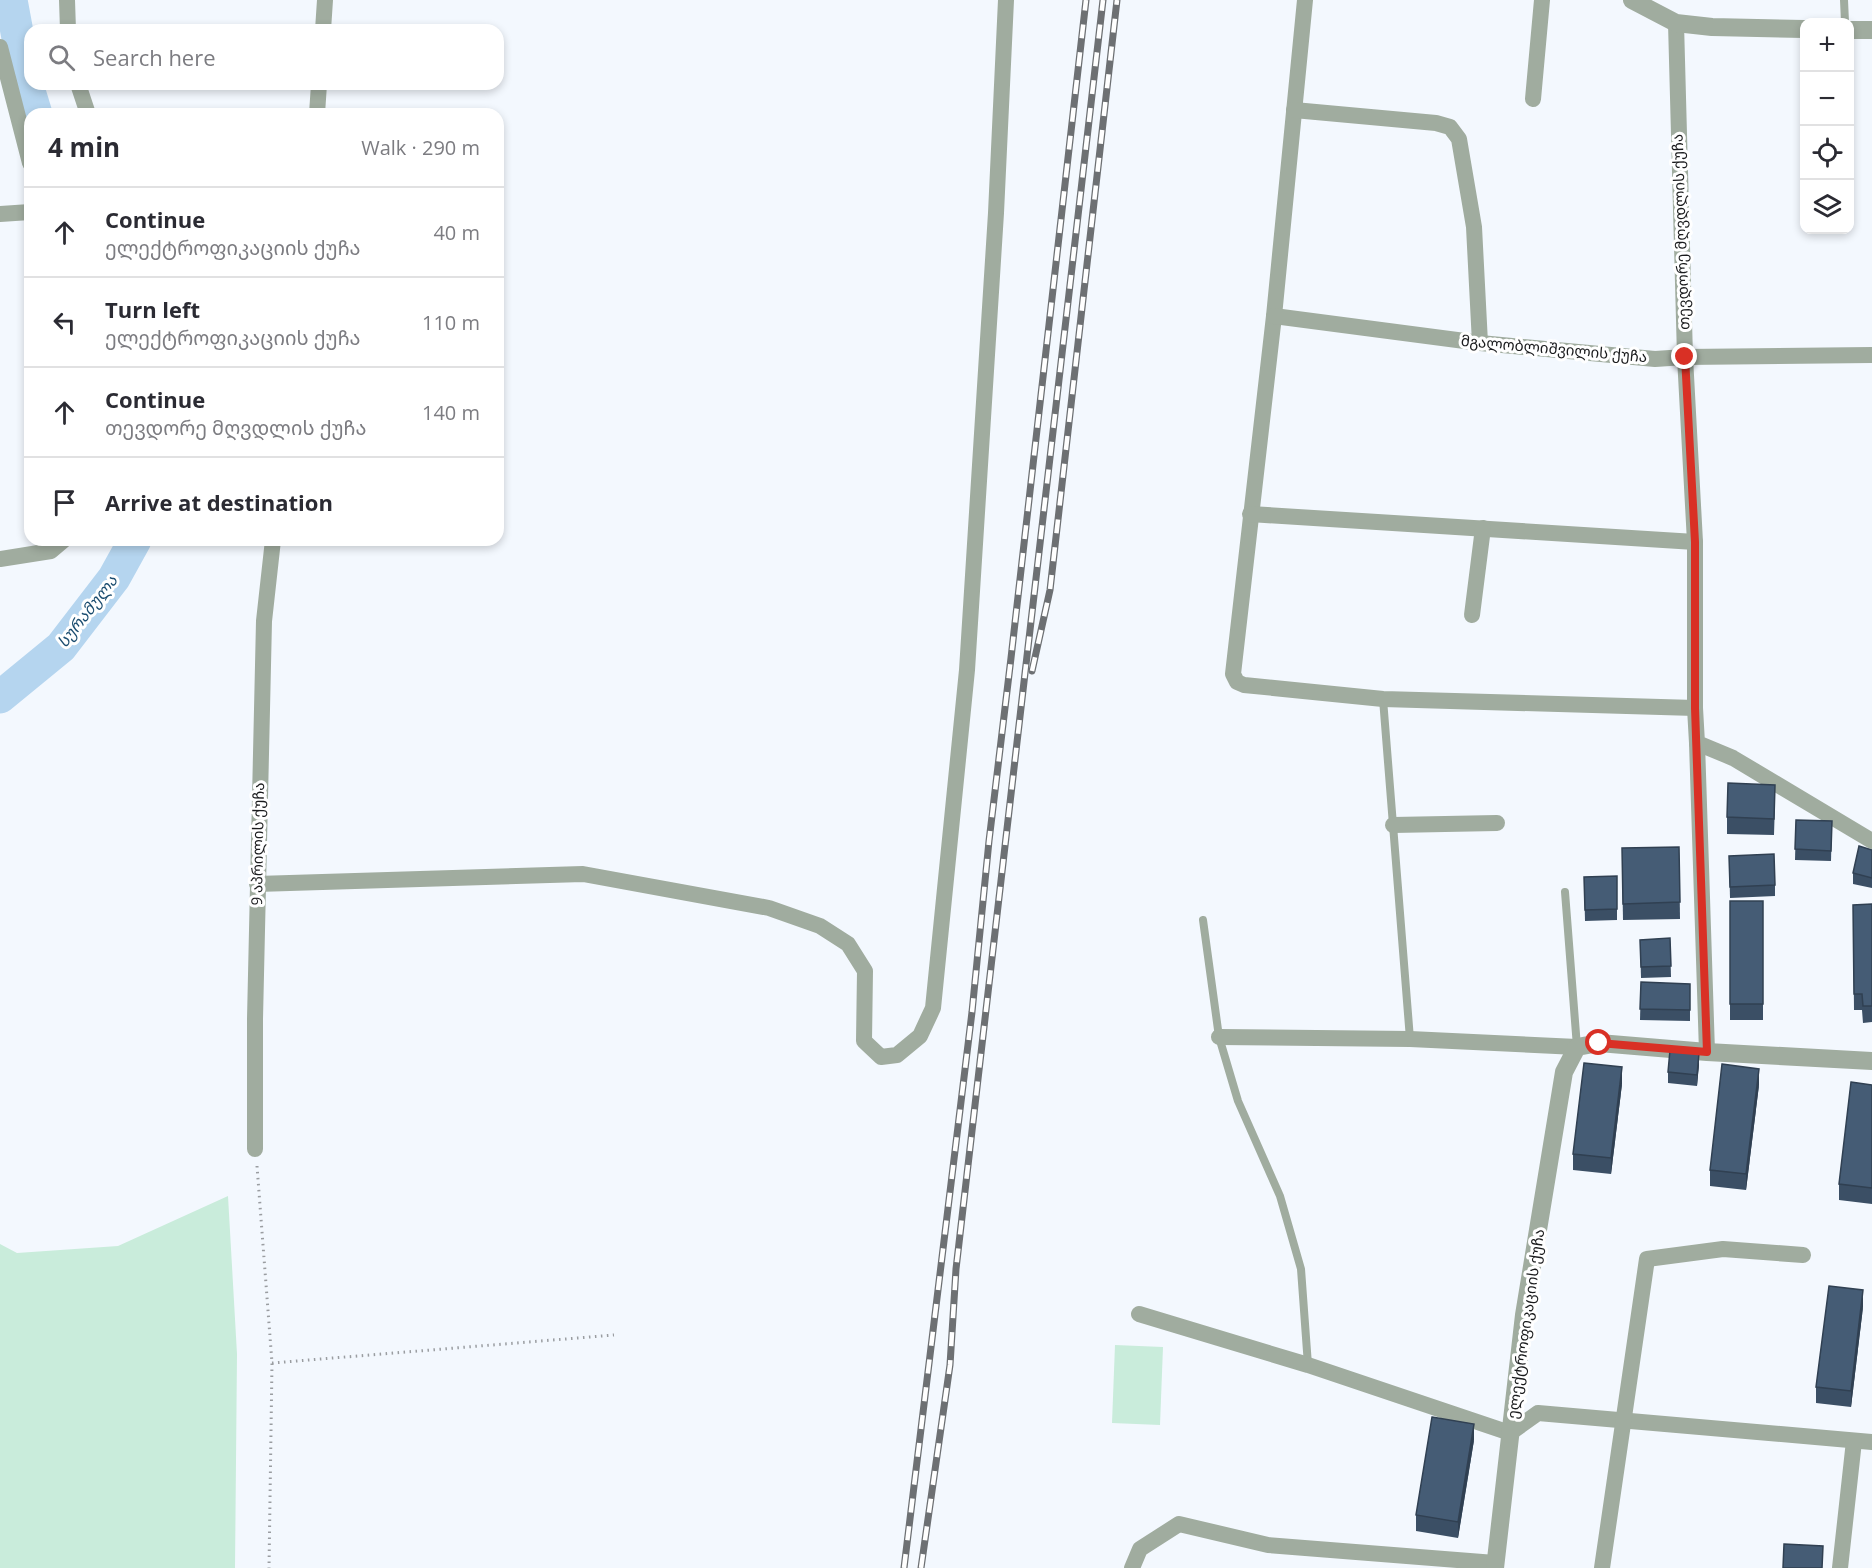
<!DOCTYPE html>
<html lang="en">
<head>
<meta charset="utf-8">
<style>
  body { margin:0; font-family:"Open Sans","Noto Sans Georgian",sans-serif; background:#f2f2f3; color:#2b2b33 }
  .controls { position:absolute; right:18px; top:18px; display:grid; overflow:hidden; border-radius:12px; box-shadow:0 3px 9px #0003 }
  .controls button { width:54px; height:54px; display:grid; place-items:center; padding:0; border:0; border-bottom:2px solid #e1e1e2; background:#fff; color:#2b2b33; font:30px sans-serif }
  .stop { position:absolute; width:18px; height:18px; margin:-14px; border:4px solid #d93025; border-radius:50%; background:#fff }
  .stop.end { background:#d93025; border-color:#fff; box-shadow:0 2px 6px #0008 }
  .list { margin:0; padding:0; list-style:none }
  h2 { display:flex; justify-content:space-between; align-items:center; height:78px; margin:0; padding:0 24px; font-size:26px }
  h2 small { font-size:20px; font-weight:400; color:#7c7c81 }
  .list li { display:grid; grid-template-columns:39px 1fr auto; gap:18px; align-items:center; box-sizing:border-box; height:90px; padding:0 24px; border-top:2px solid #e1e1e2 }
  .list b { display:block; font-size:22px; white-space:nowrap }
  .list p { margin:0; font-size:20px; white-space:nowrap; color:#7c7c81 }
  .list em { font-size:20px; font-style:normal; color:#7c7c81 }
  .icon { flex:none; width:33px; height:33px; fill:none; stroke:currentColor; stroke-width:2; stroke-linecap:round; stroke-linejoin:round }
  .map { position:relative; flex:none; width:1872px; height:1568px; overflow:hidden }
  .search { position:absolute; background:#fff; box-shadow:0 3px 9px #0003; left:24px; top:24px; width:480px; height:66px; display:flex; align-items:center; gap:15px; box-sizing:border-box; padding:0 21px; border-radius:18px; color:#7c7c81; font-size:22px }
  .panel { position:absolute; background:#fff; box-shadow:0 3px 9px #0003; left:24px; top:108px; width:480px; height:438px; border-radius:18px }
  .map>svg:first-child { display:block }
  .green { fill:#c9ecdb }
  .lines { fill:none; stroke-linecap:round; stroke-linejoin:round }
  .river { stroke:#b5d5ef; stroke-width:33 }
  .path { stroke:#9a9da1; stroke-width:3; stroke-dasharray:1.5 4.5; stroke-linecap:butt }
  .service { stroke:#a0ac9f; stroke-width:8 }
  .minor { stroke:#a0ac9f; stroke-width:16 }
  .tertiary { stroke:#a0ac9f; stroke-width:18 }
  .rail-casing { stroke:#6d7073; stroke-width:7 }
  .rail { stroke:#fff; stroke-width:4.5; stroke-dasharray:14; stroke-linecap:butt }
  .wall { fill:#3b4f65 }
  .shaded-wall { fill:#304052 }
  .building { fill:#455c75; stroke:#304052; stroke-width:1.5 }
  .route { stroke:#d93025; stroke-width:8 }
  .labels { text-anchor:middle; stroke-width:6; stroke-linejoin:round; paint-order:stroke }
  .street-label { font-size:15px; fill:#1a1b1d; stroke:#fff }
  .water-label { font-size:16px; font-style:italic; fill:#1a4c6f; stroke:#fff }
</style>
</head>
<body>
<div class="map">
<svg width="1872" height="1568" viewBox="0 0 1872 1568">
  <rect width="100%" height="100%" fill="#f3f8fe"/>
  <g class="green">
    <path d="M228,1196L237,1354L235,1568H0V1244L17,1253L118,1246Z"/>
    <path d="M1115,1345L1163,1347L1160,1425L1112,1423Z"/>
  </g>
  <g class="lines">
    <g class="river">
      <path d="M11,0L26,81L36,114"/>
      <path d="M0,697L61,647L114,578L135,540"/>
    </g>
    <g class="path">
      <path d="M257,1166L272,1363L269,1568"/>
      <path d="M272,1363L614,1335"/>
    </g>
    <g class="service">
      <path d="M1844,0L1845,22"/>
      <path d="M1383,699L1410,1039"/>
      <path d="M1565,892L1577,1047"/>
      <path d="M1203,920L1219,1037L1238,1101L1280,1196L1301,1269L1308,1365"/>
    </g>
    <g class="minor">
      <path d="M67,0L68,30"/>
      <path d="M1305,0L1274,316L1233,674L1237,682L1244,685L1383,699L1695,708"/>
      <path d="M1676,23L1685,357L1695,542V708L1697,743L1733,758L1872,841"/>
      <path d="M323,30L325,0"/>
      <path d="M0,47L30,163"/>
      <path d="M78,84L88,114"/>
      <path d="M1533,99L1542,0"/>
      <path d="M1294,110L1436,123L1450,127L1459,139L1474,227L1480,343"/>
      <path d="M317,114L319,84"/>
      <path d="M0,214L30,212"/>
      <path d="M1274,316L1480,343L1655,359L1685,357L1872,355"/>
      <path d="M1250,514L1695,542"/>
      <path d="M0,559L51,551L64,540"/>
      <path d="M1472,615L1483,528"/>
      <path d="M1697,743L1707,1052"/>
      <path d="M1393,825L1497,823"/>
      <path d="M257,884L583,874L769,908L820,926L848,944L865,971L864,1041L881,1057L897,1055L920,1036L933,1008L967,670L996,213L1006,0"/>
      <path d="M1219,1037L1410,1039L1577,1047"/>
      <path d="M255,1149V1019L264,621L273,540"/>
      <path d="M1139,1314L1308,1365L1510,1433L1538,1413L1872,1442"/>
      <path d="M1132,1568L1140,1549L1179,1524L1268,1545L1495,1563"/>
      <path d="M1602,1568L1647,1259L1723,1249L1803,1255"/>
      <path d="M1840,1568L1854,1441"/>
    </g>
    <g class="tertiary">
      <path d="M1632,0L1676,23L1712,27L1804,29"/>
      <path d="M1850,30H1872"/>
      <path d="M1495,1568L1524,1315L1564,1072L1577,1047L1599,1043L1707,1052L1872,1061"/>
    </g>
    <defs>
      <g id="rail">
        <path d="M1032,671L1050,590L1117,0"/>
        <path d="M904,1568L972,1012L989,841L1011,658L1086,0"/>
        <path d="M921,1568L950,1365L956,1269L1103,0"/>
      </g>
    </defs>
    <use href="#rail" class="rail-casing"/>
    <use href="#rail" class="rail"/>
  </g>
  <g class="wall">
    <path d="M1775,801L1774,835L1727,834V817Z"/>
    <path d="M1796,820L1832,821L1831,861L1795,860Z"/>
    <path d="M1679,847L1680,919L1623,920L1622,864Z"/>
    <path d="M1872,850V888L1853,884V873Z"/>
    <path d="M1729,856L1775,885V896L1730,898Z"/>
    <path d="M1617,876V920L1585,921L1584,877Z"/>
    <rect x="1730" y="901" width="33" height="119"/>
    <path d="M1872,904V1022L1863,1023L1862,1010H1854L1853,905Z"/>
    <path d="M1670,938L1671,977L1641,978L1640,940Z"/>
    <path d="M1641,982L1690,984V1021L1640,1020Z"/>
    <path d="M1699,1064L1697,1086L1668,1083V1072Z"/>
    <path d="M1622,1084L1611,1174L1573,1170V1154Z"/>
    <path d="M1759,1085L1746,1190L1710,1186V1170Z"/>
    <path d="M1872,1085V1204L1839,1200V1184Z"/>
    <path d="M1863,1307L1851,1407L1816,1403V1387Z"/>
    <path d="M1474,1440L1458,1538L1416,1531V1515Z"/>
  </g>
  <g class="shaded-wall">
    <path d="M1699,1053V1064L1697,1086V1075Z"/>
    <path d="M1622,1067V1084L1611,1174V1158Z"/>
    <path d="M1759,1069V1085L1746,1190V1174Z"/>
    <path d="M1863,1290V1307L1851,1407V1391Z"/>
    <path d="M1474,1424V1440L1458,1538V1522Z"/>
  </g>
  <g class="building">
    <path d="M1728,783L1775,785L1774,819L1727,817Z"/>
    <path d="M1796,820L1832,821L1831,851L1795,849Z"/>
    <path d="M1859,846L1872,850V878L1853,873Z"/>
    <path d="M1679,847L1680,902L1623,904L1622,848Z"/>
    <path d="M1774,854L1775,885L1730,887L1729,856Z"/>
    <path d="M1617,876V909L1585,910L1584,877Z"/>
    <rect x="1730" y="901" width="33" height="103"/>
    <path d="M1872,904V1006H1863L1862,994H1854L1853,905Z"/>
    <path d="M1670,938L1671,966L1641,967L1640,940Z"/>
    <path d="M1641,982L1690,984V1010L1640,1009Z"/>
    <path d="M1670,1050L1699,1053L1697,1075L1668,1072Z"/>
    <path d="M1584,1063L1622,1067L1611,1158L1573,1154Z"/>
    <path d="M1722,1064L1759,1069L1746,1174L1710,1170Z"/>
    <path d="M1851,1082L1872,1085V1188L1839,1184Z"/>
    <path d="M1829,1286L1863,1290L1851,1391L1816,1387Z"/>
    <path d="M1432,1417L1474,1424L1458,1522L1416,1515Z"/>
    <path d="M1784,1544L1823,1546L1822,1568H1783Z"/>
  </g>
  <g class="lines">
    <path class="route" d="M1599,1043L1707,1052L1695,708V542L1685,357"/>
  </g>
  <g class="labels">
    <g class="street-label">
      <text transform="translate(1681 232) rotate(-92)" y="5">თევდორე მღვდლის ქუჩა</text>
      <text transform="translate(1554 349) rotate(5)" y="5">მგალობლიშვილის ქუჩა</text>
      <text transform="translate(258 844) rotate(-89)" y="5">9 აპრილის ქუჩა</text>
      <text transform="translate(1526 1324) rotate(-82)" y="5">ელექტროფიკაციის ქუჩა</text>
    </g>
    <g class="water-label">
      <text transform="translate(87 611) rotate(-52)" y="6">სურამულა</text>
    </g>
  </g>
</svg>
<div class="controls">
<button>+</button>
<button>−</button>
<button><svg class="icon" aria-label="locate" viewBox="0 0 24 24"><circle cx="12" cy="12" r="6"/><path d="M12 2v4M12 18v4M2 12h4M18 12h4"/></svg></button>
<button><svg class="icon" aria-label="layers" viewBox="0 0 24 24"><path d="M12 4l9 5-9 5-9-5zM3 14l9 5 9-5"/></svg></button>
</div>
<div class="stop" style="left:1599px;top:1043px"></div>
<div class="stop end" style="left:1685px;top:357px"></div>
<div class="search"><svg class="icon" aria-label="search" viewBox="0 0 24 24"><circle cx="10" cy="10" r="6"/><path d="M15 15l6 6"/></svg>Search here</div>
<section class="panel">
<h2>4 min<small>Walk · 290 m</small></h2>
<ul class="list">
<li><svg class="icon" aria-label="ahead" viewBox="0 0 24 24"><path d="M12 20V5M6 11l6-6 6 6"/></svg><div><b>Continue</b><p>ელექტროფიკაციის ქუჩა</p></div><em>40 m</em></li>
<li><svg class="icon" aria-label="left" viewBox="0 0 24 24"><path d="M17 20v-9H6M10 6l-5 5 5 5"/></svg><div><b>Turn left</b><p>ელექტროფიკაციის ქუჩა</p></div><em>110 m</em></li>
<li><svg class="icon" aria-label="ahead" viewBox="0 0 24 24"><path d="M12 20V5M6 11l6-6 6 6"/></svg><div><b>Continue</b><p>თევდორე მღვდლის ქუჩა</p></div><em>140 m</em></li>
<li><svg class="icon" aria-label="arrive" viewBox="0 0 24 24"><path d="M6 21V4h12l-3 4 3 4H6"/></svg><div><b>Arrive at destination</b></div></li>
</ul>
</section>
</div>
</body>
</html>
